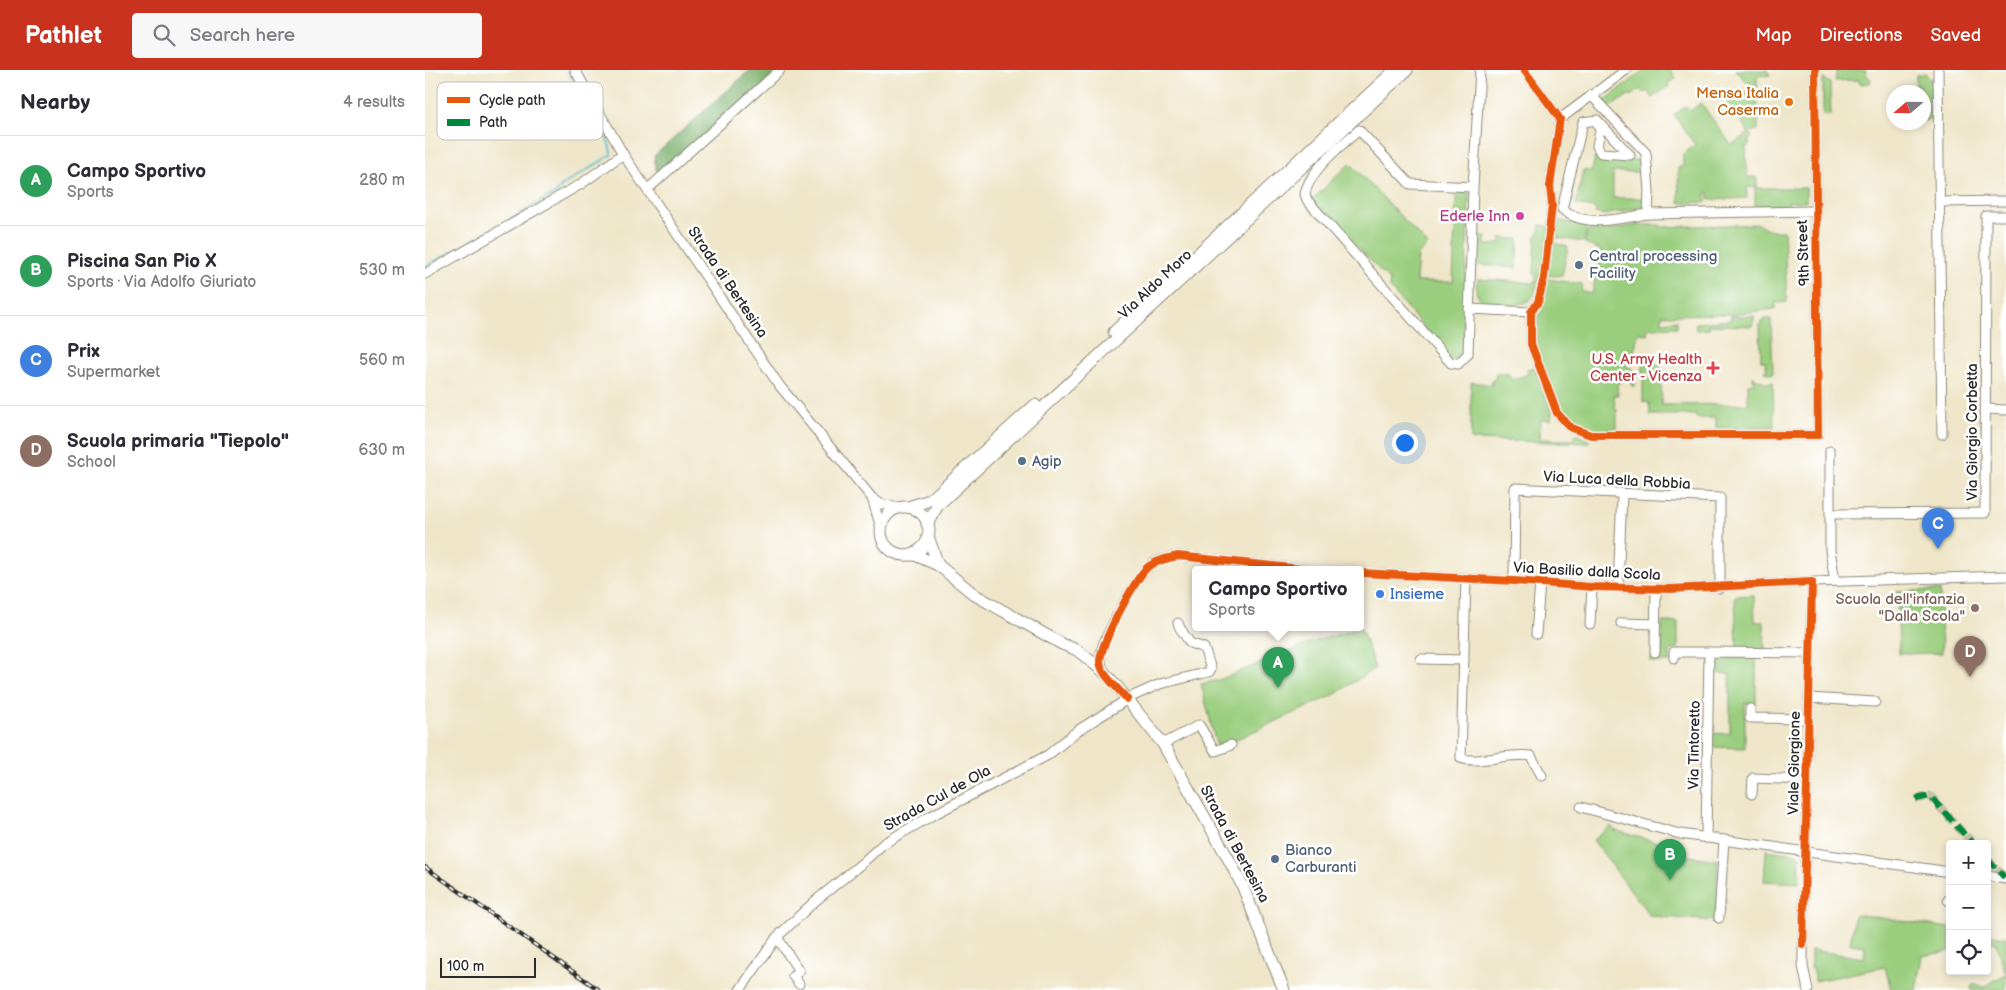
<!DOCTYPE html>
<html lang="en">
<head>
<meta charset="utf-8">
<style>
  body { margin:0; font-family:"Balsamiq Sans",sans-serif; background:#f7f7f7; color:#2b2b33 }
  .controls { position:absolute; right:15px; bottom:15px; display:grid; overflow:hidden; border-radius:5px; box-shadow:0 2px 8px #0003 }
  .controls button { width:45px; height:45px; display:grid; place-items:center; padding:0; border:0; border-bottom:1px solid #e1e1e2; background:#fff; color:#2b2b33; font:25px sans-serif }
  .compass { position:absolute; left:1461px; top:15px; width:45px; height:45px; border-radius:50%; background:#fff; box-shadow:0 2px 8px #0003; rotate:250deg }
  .scale { position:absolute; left:15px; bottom:12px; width:96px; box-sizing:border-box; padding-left:5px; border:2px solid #2b2b2b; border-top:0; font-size:14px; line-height:18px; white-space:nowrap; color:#2b2b2b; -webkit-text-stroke:4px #fff; paint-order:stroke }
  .you { position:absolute; left:979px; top:372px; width:18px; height:18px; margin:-12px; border:4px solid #fff; border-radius:50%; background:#1a73e8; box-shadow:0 0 0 8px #1a73e833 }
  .badge { display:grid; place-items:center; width:32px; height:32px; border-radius:50%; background:#c8321e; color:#fff; font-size:16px; font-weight:700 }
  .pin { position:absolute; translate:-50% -41px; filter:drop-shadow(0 1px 2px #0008) }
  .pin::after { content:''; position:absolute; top:26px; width:18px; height:15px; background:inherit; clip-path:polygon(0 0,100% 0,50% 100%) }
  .popup { position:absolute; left:767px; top:496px; width:172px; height:65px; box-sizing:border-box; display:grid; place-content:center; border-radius:5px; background:#fff; filter:drop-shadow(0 1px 4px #0005); font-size:16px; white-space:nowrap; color:#7c7c81 }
  .popup b { font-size:19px; color:#2b2b33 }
  .popup::after { content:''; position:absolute; left:50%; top:100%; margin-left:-10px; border:10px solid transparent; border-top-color:#fff }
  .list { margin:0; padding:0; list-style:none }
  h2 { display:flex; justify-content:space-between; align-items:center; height:65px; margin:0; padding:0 20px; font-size:21px }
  h2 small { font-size:16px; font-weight:400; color:#7c7c81 }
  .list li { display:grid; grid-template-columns:32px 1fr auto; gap:15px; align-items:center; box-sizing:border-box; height:90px; padding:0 20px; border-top:1px solid #e1e1e2 }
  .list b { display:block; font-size:19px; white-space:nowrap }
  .list p { margin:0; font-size:16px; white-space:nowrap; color:#7c7c81 }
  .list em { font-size:16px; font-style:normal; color:#7c7c81 }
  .icon { flex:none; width:28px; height:28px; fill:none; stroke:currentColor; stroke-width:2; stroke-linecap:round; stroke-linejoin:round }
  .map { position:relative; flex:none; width:1581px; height:920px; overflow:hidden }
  header { display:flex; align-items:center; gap:30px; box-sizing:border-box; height:70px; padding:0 25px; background:#c8321e; color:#fff }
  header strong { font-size:24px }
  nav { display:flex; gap:28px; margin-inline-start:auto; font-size:18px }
  .search { width:350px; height:45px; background:#f7f7f7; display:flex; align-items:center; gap:12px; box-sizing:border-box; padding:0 18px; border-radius:5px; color:#7c7c81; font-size:19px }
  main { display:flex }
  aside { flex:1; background:#fff }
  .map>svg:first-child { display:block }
  .green { fill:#9acd7d; stroke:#627c54 }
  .forest { fill:#7bb06c; stroke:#536e4c }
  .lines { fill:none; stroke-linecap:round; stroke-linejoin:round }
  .stream { stroke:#4dbac8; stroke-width:2 }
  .minor-tunnel { stroke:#c8c1a9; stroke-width:9; stroke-dasharray:9 4.5; stroke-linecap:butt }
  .minor-casing { stroke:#8d887a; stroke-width:11 }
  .major-casing { stroke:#8d887a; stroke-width:13 }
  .minor { stroke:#fff; stroke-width:9 }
  .major { stroke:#fff; stroke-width:11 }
  .rail-casing { stroke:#2b2b2b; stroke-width:4 }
  .rail { stroke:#fff; stroke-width:2; stroke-dasharray:5.5; stroke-linecap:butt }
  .quiet { stroke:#00873e; stroke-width:6; stroke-dasharray:12 6; stroke-linecap:butt }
  .cycleway-casing { stroke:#fff; stroke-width:11 }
  .cycleway { stroke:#e8590c; stroke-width:8 }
  .food-dot { fill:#e8710a; stroke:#fff; stroke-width:2 }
  .hotel-dot { fill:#d1479c; stroke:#fff; stroke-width:2 }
  .service-dot { fill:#5c6f8a; stroke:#fff; stroke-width:2 }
  .health-dot { fill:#e0444e; stroke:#fff; stroke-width:2 }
  .shop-dot { fill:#3f7fe0; stroke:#fff; stroke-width:2 }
  .education-dot { fill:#8d6e63; stroke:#fff; stroke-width:2 }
  .labels { text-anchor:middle; stroke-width:5; stroke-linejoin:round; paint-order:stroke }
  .food-label { font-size:15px; fill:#c56008; stroke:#fff; text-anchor:end }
  .hotel-label { font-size:15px; fill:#b23c85; stroke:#fff; text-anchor:end }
  .street-label { font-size:15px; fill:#2b2b2b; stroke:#fff }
  .service-label { font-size:15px; fill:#4e5e75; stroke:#fff; text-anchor:start }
  .health-label { font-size:15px; fill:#be3a42; stroke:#fff; text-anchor:end }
  .shop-label { font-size:15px; fill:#366cbe; stroke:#fff; text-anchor:start }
  .education-label { font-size:15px; fill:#785e54; stroke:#fff; text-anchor:end }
  .key { fill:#fff; stroke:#bfbfbf; stroke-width:1 }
  .key-label { font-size:14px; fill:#2b2b2b }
</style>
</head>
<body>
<header>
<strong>Pathlet</strong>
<div class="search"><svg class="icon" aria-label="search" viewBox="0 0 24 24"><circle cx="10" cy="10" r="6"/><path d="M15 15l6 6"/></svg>Search here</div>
<nav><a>Map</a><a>Directions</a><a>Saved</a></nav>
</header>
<main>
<aside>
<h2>Nearby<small>4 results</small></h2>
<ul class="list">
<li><span class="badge" style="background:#2e9e5b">A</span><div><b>Campo Sportivo</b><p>Sports</p></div><em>280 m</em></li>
<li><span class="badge" style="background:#2e9e5b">B</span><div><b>Piscina San Pio X</b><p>Sports · Via Adolfo Giuriato</p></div><em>530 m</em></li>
<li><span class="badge" style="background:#3f7fe0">C</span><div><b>Prix</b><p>Supermarket</p></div><em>560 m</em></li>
<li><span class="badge" style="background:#8d6e63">D</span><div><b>Scuola primaria &quot;Tiepolo&quot;</b><p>School</p></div><em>630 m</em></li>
</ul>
</aside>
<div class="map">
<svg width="1581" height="920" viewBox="0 0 1581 920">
  <rect width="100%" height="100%" fill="#fff"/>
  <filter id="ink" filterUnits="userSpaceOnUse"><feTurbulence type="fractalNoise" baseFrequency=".02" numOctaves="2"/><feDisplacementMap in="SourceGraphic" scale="10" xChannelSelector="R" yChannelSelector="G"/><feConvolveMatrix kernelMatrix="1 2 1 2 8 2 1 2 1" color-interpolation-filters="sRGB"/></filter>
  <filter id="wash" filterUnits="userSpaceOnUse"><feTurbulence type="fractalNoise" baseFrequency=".0096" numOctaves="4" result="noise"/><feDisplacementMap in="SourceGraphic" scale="20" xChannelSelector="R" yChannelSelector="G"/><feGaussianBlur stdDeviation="1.12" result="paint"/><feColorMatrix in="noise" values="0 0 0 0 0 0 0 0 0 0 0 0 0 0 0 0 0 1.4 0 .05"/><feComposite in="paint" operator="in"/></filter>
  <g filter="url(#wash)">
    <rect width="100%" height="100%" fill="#efe6c9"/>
    <g class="green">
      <path d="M1220,0H1246L1251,8L1243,13L1244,16L1227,28L1223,21L1218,23L1215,19L1206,26L1205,24L1184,38L1179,31Z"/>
      <path d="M1310,0H1342L1345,5L1332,6L1333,60L1324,62L1327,67L1324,70V76H1321L1322,107H1332V117H1322V128L1284,130V123H1281V132L1254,133L1253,98L1258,96V84L1270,75L1249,45L1261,36L1265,41L1276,33L1306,75L1324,63L1301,30L1308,26L1311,29L1326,19L1324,14Z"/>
      <path d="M1412,0H1441V4L1446,10L1445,13L1435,14L1434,10L1410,11Z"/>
      <path d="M1501,4L1506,10V48L1499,51L1498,22H1495V16H1491V5Z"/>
      <path d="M1398,9L1405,13L1406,45H1398Z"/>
      <path d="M1170,87L1188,90H1218V102H1188V128H1220V136L1181,145L1170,143L1172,139L1151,134L1158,100L1167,101Z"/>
      <path d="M925,93L1003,175L993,185L991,212H1028L1031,122L1044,123L1038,286L1033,290H1026L964,217L965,211L887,130Z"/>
      <path d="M1330,118H1381V131L1363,132V135L1330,136Z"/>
      <path d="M1129,150L1162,155L1159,172L1127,167L1126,172L1143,177L1137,206L1115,205C1112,213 1111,224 1105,230C1098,237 1060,237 1054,228C1049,222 1052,215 1053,209L1110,213L1111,204H1109L1111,166L1113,165L1115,155L1128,157Z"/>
      <path d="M1333,154L1347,161H1359L1362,232L1351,233L1350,239L1309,244L1237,245V252L1252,250V257L1223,258L1222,264L1213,263L1209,283L1204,281L1198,292L1209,301L1210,316H1207L1206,309L1195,311L1192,316L1193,325H1189L1190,339H1192V358L1190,361C1142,362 1136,346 1122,305C1118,295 1112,283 1111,272C1109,251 1118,229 1122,209L1157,214L1156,221L1167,224L1176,180L1160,174L1163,160L1178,161L1210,155H1235L1236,157Z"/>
      <path d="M1053,166H1061L1060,175L1075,174L1076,168L1094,169L1092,198L1053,195Z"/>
      <path d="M1306,246H1330L1327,256L1284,255V259L1271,260V253L1305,250Z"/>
      <path d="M1338,249H1346L1348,304L1339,302L1342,300L1340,291H1336L1335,255Z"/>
      <path d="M1226,290L1227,294H1236L1233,313L1236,314L1237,335L1323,334V314L1329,313L1327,306L1341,313L1348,312L1349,357L1291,358V348H1271V345H1225L1224,333L1218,332V296L1220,292Z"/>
      <path d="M1109,297L1127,343L1126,350L1116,349L1115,369L1149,370L1150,364L1164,370L1163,373L1046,370V312L1067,315V310H1070L1071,303L1084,304L1087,310L1103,304L1102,299Z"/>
      <path d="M1515,520L1517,583L1474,584L1472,521Z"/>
      <path d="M1329,525L1330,552H1339L1340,580L1312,577L1310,526Z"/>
      <path d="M1237,552H1253V580H1245V592H1226V587L1237,586Z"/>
      <path d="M936,558L950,598L909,625L792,678L776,614L794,610L887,572Z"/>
      <path d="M1287,588H1331V633H1320V678L1284,677L1285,664L1305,663V604L1287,603Z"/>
      <path d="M1186,756L1189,760L1238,774L1237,786L1248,784L1293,790L1291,851L1225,846L1168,770Z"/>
      <path d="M1341,780L1373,784L1375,786L1374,813L1339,811Z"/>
      <path d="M1430,844L1525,858V881L1497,886L1491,920H1466L1460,897L1390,911L1386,895V880L1439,888L1440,876L1425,874Z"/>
      <path d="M1562,864L1581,867V920H1547L1546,917L1549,913L1558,917L1581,904L1571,872L1562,873Z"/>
    </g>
    <path class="forest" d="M325,0H355L237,107L231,100L229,86Z"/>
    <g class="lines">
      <path class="stream" d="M0,197L131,123L138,115L186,85C187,66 152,21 143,0"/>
    </g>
  </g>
  <g filter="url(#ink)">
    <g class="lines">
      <g class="minor-tunnel">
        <path d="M1491,729L1505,726L1548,774"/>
        <path d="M1562,789L1580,808"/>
      </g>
      <defs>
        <g id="minor">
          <path d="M150,0L198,84L354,315L447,428L456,434L474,438"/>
          <path d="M1099,0L1135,49L1125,116L1127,135L1119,208L1113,232L1106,242V274L1132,343L1146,358L1166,365H1393L1390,0"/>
          <path d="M1513,0L1517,364"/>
          <path d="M1166,25L1221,83L1224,121L1223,144L1390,141"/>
          <path d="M1135,49L1201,0"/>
          <path d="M1172,50L1205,85L1176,83L1172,76L1175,61L1172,50L1158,52L1137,139C1159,159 1196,148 1223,144"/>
          <path d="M1048,117L985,114L934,60C916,75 884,101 880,124L882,130L1026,293L1033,294L1043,284L1048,117L1055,0"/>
          <path d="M223,119L355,0"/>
          <path d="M1514,132L1581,131"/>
          <path d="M0,204L156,114L198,84"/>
          <path d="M1044,239L1106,242"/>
          <path d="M1561,339L1581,340"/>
          <path d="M1405,381V480L1410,511"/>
          <path d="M447,428L456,458"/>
          <path d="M1406,444L1560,443L1561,146H1581"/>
          <path d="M936,503L1089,511L1167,517L1245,519L1387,512L1581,506"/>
          <path d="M1041,509L1036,688C1051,695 1086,682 1106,686L1117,706"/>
          <path d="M1089,511L1090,418L1295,428V518"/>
          <path d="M1193,517L1197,424"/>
          <path d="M1196,553L1230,554"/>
          <path d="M1165,554L1167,517"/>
          <path d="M1111,564L1115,513"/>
          <path d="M1230,582L1231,518"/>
          <path d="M1249,588V582H1284"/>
          <path d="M996,589L1039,590"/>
          <path d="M678,601C676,594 675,589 676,582C680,566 710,509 722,498C730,490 742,488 753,486L876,499"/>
          <path d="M1384,628L1450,632"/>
          <path d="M1325,639V648L1383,649"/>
          <path d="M738,674L774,655L790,681L806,675"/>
          <path d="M1327,724L1328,708L1382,710"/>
          <path d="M1156,737L1255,764L1525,802"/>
          <path d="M1281,768L1284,582L1385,583"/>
          <path d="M1562,806L1581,809"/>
          <path d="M1523,830H1525"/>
          <path d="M1294,848L1299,770"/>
          <path d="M352,867L374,901L368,906L374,914"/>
          <path d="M315,920L352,867L389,832L436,794L458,774L506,746L623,685L652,661L706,627L735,614L784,602L786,599L779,578L765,573L755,558L753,553"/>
          <path d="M1383,920L1378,896V875L1387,512"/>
        </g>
        <g id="major">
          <path d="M689,262L970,0"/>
          <path d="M483,437L502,431L512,424L610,335"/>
          <circle cx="480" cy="461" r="24"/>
          <path d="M502,454L513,435L982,0"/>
          <path d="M503,466L513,495"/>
          <path d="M481,485H490L513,495L550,525L637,574L652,580L678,601L694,619L738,674L803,788L818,817L859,920"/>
        </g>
      </defs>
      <use href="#minor" class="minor-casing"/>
      <use href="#major" class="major-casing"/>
      <use href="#minor" class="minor"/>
      <use href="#major" class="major"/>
      <defs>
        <path id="rail" d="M0,797L174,920"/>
      </defs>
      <use href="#rail" class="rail-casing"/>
      <use href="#rail" class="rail"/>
      <g class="quiet">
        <path d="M1491,729L1505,726L1548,774"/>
        <path d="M1562,789L1580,808"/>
      </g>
      <defs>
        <g id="cycleway">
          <path d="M1099,0L1135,49L1125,116L1127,135L1119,208L1113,232L1106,242V274L1132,343L1146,358L1166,365H1393L1390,0"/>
          <path d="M936,503L1089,511L1167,517L1245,519L1387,512L1378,875"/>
          <path d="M702,629C693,618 677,606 675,592C674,577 712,504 724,496C733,490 743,488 753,486L876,499"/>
        </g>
      </defs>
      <use href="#cycleway" class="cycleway-casing"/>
      <use href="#cycleway" class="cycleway"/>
    </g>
  </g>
  <circle class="food-dot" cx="1364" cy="32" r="5"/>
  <circle class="hotel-dot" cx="1095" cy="146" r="5"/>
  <g class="service-dot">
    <circle cx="1154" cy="195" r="5"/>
    <circle cx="597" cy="391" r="5"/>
    <circle cx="850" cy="789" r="5"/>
  </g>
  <path class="health-dot" d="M1285.5 290.5h5v5h5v5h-5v5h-5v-5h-5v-5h5z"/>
  <circle class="shop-dot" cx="955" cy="524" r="5"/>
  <circle class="education-dot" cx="1550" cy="538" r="5"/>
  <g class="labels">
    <g class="food-label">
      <text x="1354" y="28">Mensa Italia<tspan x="1354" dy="17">Caserma</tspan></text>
    </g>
    <g class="hotel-label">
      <text x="1085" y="151">Ederle Inn</text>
    </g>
    <g class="street-label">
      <text transform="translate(1378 183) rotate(-92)" y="5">9th Street</text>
      <text transform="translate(303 212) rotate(56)" y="5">Strada di Bertesina</text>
      <text transform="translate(730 214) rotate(-43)" y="5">Via Aldo Moro</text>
      <text transform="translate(1547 362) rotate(-90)" y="5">Via Giorgio Corbetta</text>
      <text transform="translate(1192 410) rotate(3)" y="5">Via Luca della Robbia</text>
      <text transform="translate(1162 501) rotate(3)" y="5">Via Basilio dalla Scola</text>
      <text transform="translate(1269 675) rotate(-89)" y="5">Via Tintoretto</text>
      <text transform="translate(1369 693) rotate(-89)" y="5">Viale Giorgione</text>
      <text transform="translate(512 728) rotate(-29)" y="5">Strada Cul de Ola</text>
      <text transform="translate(810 774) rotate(62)" y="5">Strada di Bertesina</text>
    </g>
    <g class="service-label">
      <text x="1164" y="191">Central processing<tspan x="1164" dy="17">Facility</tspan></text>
      <text x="607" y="396">Agip</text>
      <text x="860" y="785">Bianco<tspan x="860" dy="17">Carburanti</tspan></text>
    </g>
    <g class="health-label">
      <text x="1277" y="294">U.S. Army Health<tspan x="1277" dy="17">Center - Vicenza</tspan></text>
    </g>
    <g class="shop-label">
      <text x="965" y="529">Insieme</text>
    </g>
    <g class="education-label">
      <text x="1540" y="534">Scuola dell'infanzia<tspan x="1540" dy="17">"Dalla Scola"</tspan></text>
    </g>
  </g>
  <rect x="12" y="12" width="166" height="58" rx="8" class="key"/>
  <rect x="22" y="27" width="23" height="6" fill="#e8590c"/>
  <rect x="22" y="49" width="23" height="7" fill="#00873e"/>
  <g class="key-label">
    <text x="54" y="35">Cycle path</text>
    <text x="54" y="57">Path</text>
  </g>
</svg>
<div class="controls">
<button>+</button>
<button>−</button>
<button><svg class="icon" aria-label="locate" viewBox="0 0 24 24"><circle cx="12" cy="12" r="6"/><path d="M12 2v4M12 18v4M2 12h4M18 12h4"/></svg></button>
</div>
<svg class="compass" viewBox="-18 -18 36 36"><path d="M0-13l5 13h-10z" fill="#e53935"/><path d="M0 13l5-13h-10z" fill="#7c7c81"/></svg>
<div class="scale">100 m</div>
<div class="you"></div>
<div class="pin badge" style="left:853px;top:618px;background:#2e9e5b">A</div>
<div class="popup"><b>Campo Sportivo</b>Sports</div>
<div class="pin badge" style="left:1245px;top:810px;background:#2e9e5b">B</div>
<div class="pin badge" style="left:1513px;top:479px;background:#3f7fe0">C</div>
<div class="pin badge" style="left:1545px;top:607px;background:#8d6e63">D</div>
</div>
</main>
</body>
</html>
